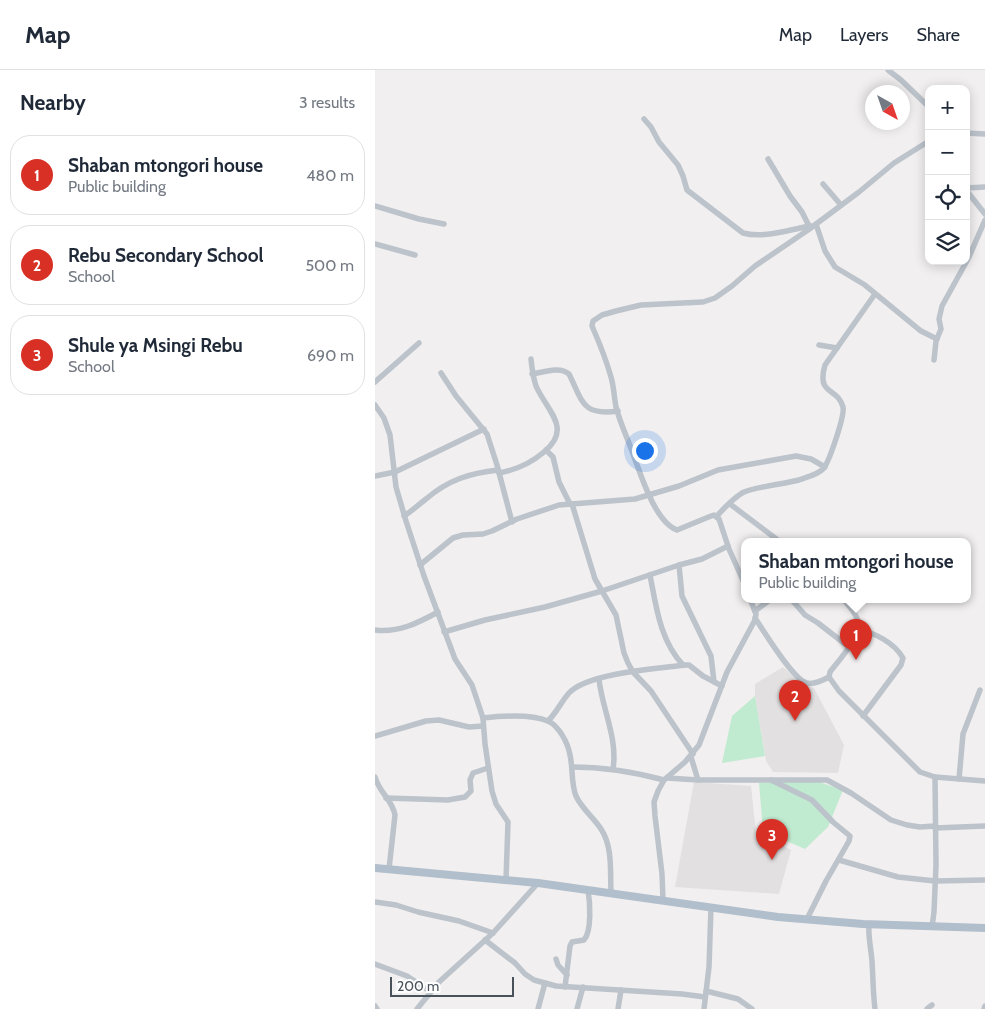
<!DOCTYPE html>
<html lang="en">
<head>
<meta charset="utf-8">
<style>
  body { margin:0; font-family:Cabin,sans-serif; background:#f6f6f7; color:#1f2937 }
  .controls { position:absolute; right:15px; top:15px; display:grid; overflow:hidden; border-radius:10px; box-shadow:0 2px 12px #0003 }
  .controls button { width:45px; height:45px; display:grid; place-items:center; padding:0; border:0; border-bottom:1px solid #e0e1e3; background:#fff; color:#1f2937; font:25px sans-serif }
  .compass { position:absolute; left:490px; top:15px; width:45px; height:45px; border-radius:50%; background:#fff; box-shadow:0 2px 12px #0003; rotate:140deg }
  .scale { position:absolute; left:15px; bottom:12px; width:124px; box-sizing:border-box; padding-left:5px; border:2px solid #49525b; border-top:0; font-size:14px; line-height:18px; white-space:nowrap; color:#49525b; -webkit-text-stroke:4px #fff; paint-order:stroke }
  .you { position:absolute; left:269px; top:380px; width:18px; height:18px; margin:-12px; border:4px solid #fff; border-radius:50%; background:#1a73e8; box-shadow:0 0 0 8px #1a73e833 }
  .badge { display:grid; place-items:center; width:32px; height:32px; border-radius:50%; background:#d93025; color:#fff; font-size:16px; font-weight:700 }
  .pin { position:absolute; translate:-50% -41px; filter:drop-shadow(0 1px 2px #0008) }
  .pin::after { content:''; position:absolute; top:26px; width:18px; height:15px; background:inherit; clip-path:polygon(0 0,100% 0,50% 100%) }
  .popup { position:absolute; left:366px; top:468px; width:230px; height:65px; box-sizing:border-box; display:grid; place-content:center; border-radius:10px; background:#fff; filter:drop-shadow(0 1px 4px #0005); font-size:16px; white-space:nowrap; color:#747a83 }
  .popup b { font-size:19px; color:#1f2937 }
  .popup::after { content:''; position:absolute; left:50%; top:100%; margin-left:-10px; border:10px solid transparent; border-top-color:#fff }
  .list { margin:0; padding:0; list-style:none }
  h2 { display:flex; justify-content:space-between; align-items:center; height:65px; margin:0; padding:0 20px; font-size:21px }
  h2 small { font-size:16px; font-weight:400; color:#747a83 }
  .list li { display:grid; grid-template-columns:32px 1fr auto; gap:15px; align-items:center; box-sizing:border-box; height:80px; margin:0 10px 10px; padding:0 10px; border:1px solid #e0e1e3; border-radius:20px }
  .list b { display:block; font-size:19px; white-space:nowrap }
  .list p { margin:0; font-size:16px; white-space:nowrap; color:#747a83 }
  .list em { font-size:16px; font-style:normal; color:#747a83 }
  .icon { flex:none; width:28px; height:28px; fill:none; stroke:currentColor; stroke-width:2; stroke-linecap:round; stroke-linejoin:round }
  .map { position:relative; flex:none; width:610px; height:939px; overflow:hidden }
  header { display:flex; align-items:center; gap:30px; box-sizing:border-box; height:70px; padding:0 25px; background:#fff; border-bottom:1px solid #e0e1e3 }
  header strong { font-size:24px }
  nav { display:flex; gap:28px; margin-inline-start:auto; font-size:18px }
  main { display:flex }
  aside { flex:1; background:#fff }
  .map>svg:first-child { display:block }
  .education { fill:#e2e0e0 }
  .green { fill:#c1ebd1 }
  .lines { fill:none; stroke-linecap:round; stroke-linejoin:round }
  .minor { stroke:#bcc3cb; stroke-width:5.5 }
  .major { stroke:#b1becb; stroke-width:8 }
</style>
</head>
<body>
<header>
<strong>Map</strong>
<nav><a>Map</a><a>Layers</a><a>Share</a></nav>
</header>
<main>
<aside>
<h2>Nearby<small>3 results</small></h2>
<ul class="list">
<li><span class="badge">1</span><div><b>Shaban mtongori house</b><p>Public building</p></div><em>480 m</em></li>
<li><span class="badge">2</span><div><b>Rebu Secondary School</b><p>School</p></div><em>500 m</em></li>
<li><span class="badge">3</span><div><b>Shule ya Msingi Rebu</b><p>School</p></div><em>690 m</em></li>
</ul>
</aside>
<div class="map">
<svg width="610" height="939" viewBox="0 0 610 939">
  <rect width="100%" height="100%" fill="#f1efef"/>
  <g class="education">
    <path d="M408,597L427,614L439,618L469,675L463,703L398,702L391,691L380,626V614Z"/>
    <path d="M319,712L376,716L381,763L416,780L404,824L300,817Z"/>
  </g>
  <g class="green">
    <path d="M380,626L390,686L347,693L357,646Z"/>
    <path d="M441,711L468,720L453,757L430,779L388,761L384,713Z"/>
  </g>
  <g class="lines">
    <g class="minor">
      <path d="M513,0L526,10L554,37"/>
      <path d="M269,49L276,57L284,72L303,95L308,106L312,120L368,163C389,169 415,159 436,156"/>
      <path d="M591,63L610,64"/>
      <path d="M393,89L415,126L427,142L434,156"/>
      <path d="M448,114L466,135"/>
      <path d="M591,118L610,117"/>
      <path d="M591,120L610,144"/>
      <path d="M0,136L44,149L69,154"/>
      <path d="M441,154L450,181L460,197L490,215L546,261L562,269"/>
      <path d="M0,174L40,185"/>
      <path d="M444,275L462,278"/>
      <path d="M559,290L561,271L566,259L564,249L567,236L594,187L610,150"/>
      <path d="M66,303L81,326L112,364L122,395L137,452"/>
      <path d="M157,304C169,302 185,296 194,304C208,332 207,346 243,341"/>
      <path d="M0,312L44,273"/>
      <path d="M0,335L9,348L15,365L21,417L31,451L49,506L80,589L97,615L108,648L110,674L117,721L121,734L133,752L131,810"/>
      <path d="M171,380L178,387L184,412L195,434"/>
      <path d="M124,403C141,400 156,393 169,382C198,358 172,341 161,316C158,307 157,299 156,289"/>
      <path d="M0,406L20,402L109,359"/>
      <path d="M197,434L220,509L241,545L249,583L253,593L258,602L276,621L318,684"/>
      <path d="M355,434L404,471"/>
      <path d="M29,446C37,441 43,435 51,429C73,410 95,403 123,400"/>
      <path d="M342,446C349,438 358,429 367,423C378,417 409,414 424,410C432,407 442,405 448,399C454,393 470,345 468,337C463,317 441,326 450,295L500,224"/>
      <path d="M45,495L78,468L88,465L108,464L117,461L142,449L184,435L260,429L304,416L343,400L421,386L436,389L450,397"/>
      <path d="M304,495L307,526L336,586L339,612"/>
      <path d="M275,505C281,536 285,571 308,595"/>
      <path d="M370,515L354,479L344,449L339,445L336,446L302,460C280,452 266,405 258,384C253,369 245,353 241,337C239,327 239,317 236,307C231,289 224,272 217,256L218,251L227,245L241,241L266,235L328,232L340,228L357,216L380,196L433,160L484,122L519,93L554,71"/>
      <path d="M416,529L430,545L443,553L474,577"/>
      <path d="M468,529C473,535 481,543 483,551C486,567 464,590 455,602L454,607L464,621L545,702L560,707L610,711"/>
      <path d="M380,541L396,529"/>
      <path d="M380,548C389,561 418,610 432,613C439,615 448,610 454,607"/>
      <path d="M483,558C500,564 519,572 528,588L526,595L488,646"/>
      <path d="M0,560C23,563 43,553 63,542"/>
      <path d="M69,562L110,550L170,537L227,521L304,495L327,489L353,476"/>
      <path d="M224,609C227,639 243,668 238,699"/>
      <path d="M108,648C126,646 156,644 173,651C184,656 193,673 195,685C198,697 196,714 201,726C207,739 219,748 226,759C238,777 235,802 236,822"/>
      <path d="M173,651C182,642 186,632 194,623C212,603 285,598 311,595H314L328,606L347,616"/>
      <path d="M0,666L51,651L64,650L94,657L108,656"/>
      <path d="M316,687L323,710"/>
      <path d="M197,697C228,697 259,702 289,710"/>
      <path d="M0,707C5,724 17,729 20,745L14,799"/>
      <path d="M292,708L323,710H452L476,723L516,750L532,755L545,757L560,756"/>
      <path d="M584,709L588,664L605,620"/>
      <path d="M396,710L437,730L458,752L475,766L474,771L451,811L432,849"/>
      <path d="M11,728L73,730L90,727L96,721L95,710L98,703L113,698"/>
      <path d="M560,758L610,756"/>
      <path d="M464,790L523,807L560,811L610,810"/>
      <path d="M288,830L287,804L280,746L279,732L283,721L289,710L310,692L324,675L352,602L380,550L381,544L375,529"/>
      <path d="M0,832L21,835L43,842L84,851L118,863"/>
      <path d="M494,855C493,867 496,878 497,891C498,907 498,923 500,939"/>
      <path d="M557,857L559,842L561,795L560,707"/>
      <path d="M110,870L140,893L150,904L159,910L181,916L307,924L330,927"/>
      <path d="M181,889L183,895L192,905"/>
      <path d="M0,894L32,906L56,922"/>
      <path d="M190,917L195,876L197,872L209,870C217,861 215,832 213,820"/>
      <path d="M331,921L363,929L377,939"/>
      <path d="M0,936L2,939"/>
      <path d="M42,939L64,912L118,863L163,813"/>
      <path d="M163,939L170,913"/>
      <path d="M202,939L208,917"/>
      <path d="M243,939L246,920"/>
      <path d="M329,939L334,897L336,837"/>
      <path d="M552,939L557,935"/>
      <path d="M609,939L610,936"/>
    </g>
    <path class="major" d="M0,798L163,813L403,847L488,854L610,858"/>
  </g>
</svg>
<div class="controls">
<button>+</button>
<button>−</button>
<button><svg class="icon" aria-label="locate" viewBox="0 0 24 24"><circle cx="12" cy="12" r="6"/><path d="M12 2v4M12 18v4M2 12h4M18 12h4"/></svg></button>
<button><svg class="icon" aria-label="layers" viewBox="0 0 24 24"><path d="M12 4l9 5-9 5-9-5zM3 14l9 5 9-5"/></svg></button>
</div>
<svg class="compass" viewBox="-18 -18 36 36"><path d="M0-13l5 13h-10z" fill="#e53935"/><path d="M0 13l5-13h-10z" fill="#747a83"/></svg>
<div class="scale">200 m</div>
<div class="you"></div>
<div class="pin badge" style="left:481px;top:590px">1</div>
<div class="popup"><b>Shaban mtongori house</b>Public building</div>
<div class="pin badge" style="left:420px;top:651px">2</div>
<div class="pin badge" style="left:397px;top:790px">3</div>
</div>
</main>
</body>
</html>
